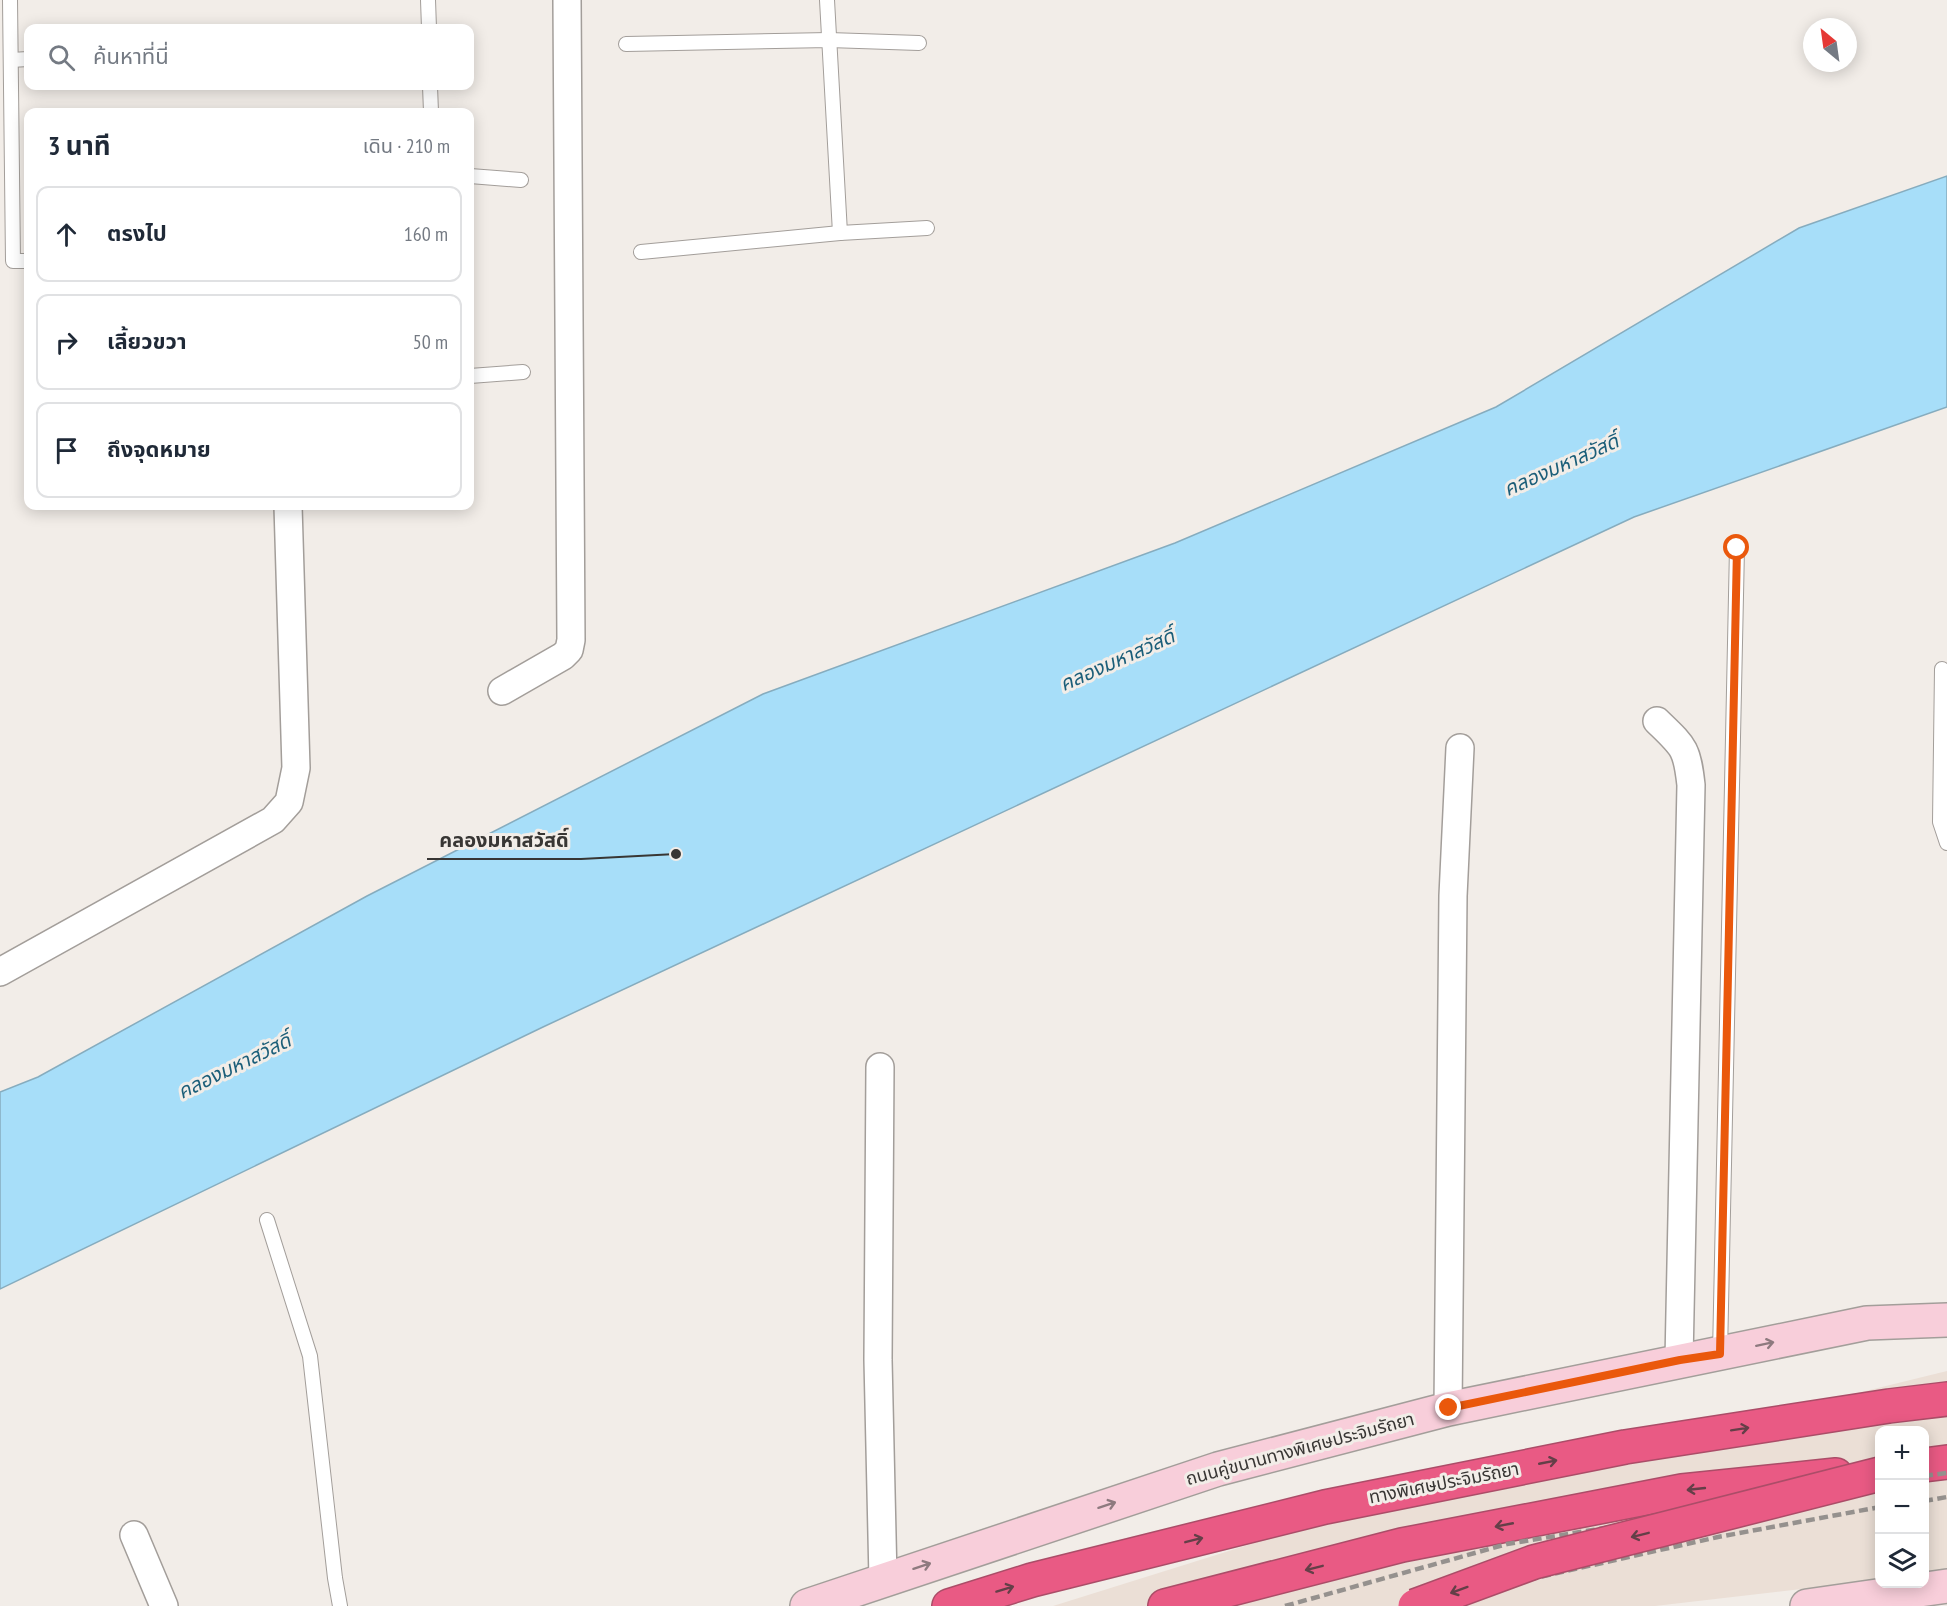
<!DOCTYPE html>
<html lang="th">
<head>
<meta charset="utf-8">
<style>
  body { margin:0; font-family:"PT Sans Narrow","Noto Sans Thai",sans-serif; background:#f6f6f7; color:#1f2937 }
  .controls { position:absolute; right:18px; bottom:18px; display:grid; overflow:hidden; border-radius:12px; box-shadow:0 3px 15px #0003 }
  .controls button { width:54px; height:54px; display:grid; place-items:center; padding:0; border:0; border-bottom:2px solid #e0e1e3; background:#fff; color:#1f2937; font:30px sans-serif }
  .compass { position:absolute; left:1803px; top:18px; width:54px; height:54px; border-radius:50%; background:#fff; box-shadow:0 3px 15px #0003; rotate:331deg }
  .stop { position:absolute; width:18px; height:18px; margin:-14px; border:4px solid #ea580c; border-radius:50%; background:#fff }
  .stop.end { background:#ea580c; border-color:#fff; box-shadow:0 2px 6px #0008 }
  .list { margin:0; padding:0; list-style:none }
  h2 { display:flex; justify-content:space-between; align-items:center; height:78px; margin:0; padding:0 24px; font-size:26px }
  h2 small { font-size:20px; font-weight:400; color:#747a83 }
  .list li { display:grid; grid-template-columns:39px 1fr auto; gap:18px; align-items:center; box-sizing:border-box; height:96px; margin:0 12px 12px; padding:0 12px; border:2px solid #e0e1e3; border-radius:12px }
  .list b { display:block; font-size:22px; white-space:nowrap }
  .list em { font-size:20px; font-style:normal; color:#747a83 }
  .icon { flex:none; width:33px; height:33px; fill:none; stroke:currentColor; stroke-width:2; stroke-linecap:round; stroke-linejoin:round }
  .map { position:relative; flex:none; width:1947px; height:1606px; overflow:hidden }
  .search { position:absolute; background:#fff; box-shadow:0 3px 15px #0003; left:24px; top:24px; width:450px; height:66px; display:flex; align-items:center; gap:15px; box-sizing:border-box; padding:0 21px; border-radius:12px; color:#747a83; font-size:22px }
  .panel { position:absolute; background:#fff; box-shadow:0 3px 15px #0003; left:24px; top:108px; width:450px; height:402px; border-radius:12px }
  .map>svg:first-child { display:block }
  .built { fill:#ebdfd6 }
  .water { fill:#a7def9; stroke:#86acbe; stroke-width:1.5 }
  .lines { fill:none; stroke-linecap:round; stroke-linejoin:round }
  .service-casing { stroke:#a39e9a; stroke-width:16 }
  .minor-casing { stroke:#a39e9a; stroke-width:30 }
  .secondary-casing { stroke:#a39e9a; stroke-width:36 }
  .motorway-casing { stroke:#ab4d68; stroke-width:36 }
  .service { stroke:#fff; stroke-width:14 }
  .minor { stroke:#fff; stroke-width:27 }
  .secondary { stroke:#f8ceda; stroke-width:33 }
  .motorway { stroke:#e95a84; stroke-width:33 }
  .rail { stroke:#95918e; stroke-width:4.5; stroke-dasharray:9 4.5; stroke-linecap:butt }
  .motorway-bridge-casing { stroke:#ab4d68; stroke-width:36; stroke-linecap:butt }
  .motorway-bridge { stroke:#e95a84; stroke-width:33 }
  .oneway { stroke:#8e7a7f }
  .oneway2 { stroke:#643f48 }
  .route { stroke:#ea580c; stroke-width:8 }
  .labels { text-anchor:middle; stroke-width:6; stroke-linejoin:round; paint-order:stroke }
  .street-label { font-size:18px; fill:#383634; stroke:#f2ede8 }
  .water-label { font-size:20px; font-style:italic; fill:#1b5e79; stroke:#f2ede8 }
  .leader { fill:none; stroke:#383634; stroke-width:2 }
  .callout-dot { fill:#383634; stroke:#f2ede8; stroke-width:2 }
  .callout-label { font-size:20px; text-anchor:middle; font-weight:bold; fill:#383634; stroke:#f2ede8; stroke-width:6; stroke-linejoin:round; paint-order:stroke }
</style>
</head>
<body>
<div class="map">
<svg width="1947" height="1606" viewBox="0 0 1947 1606">
  <rect width="100%" height="100%" fill="#f2ede8"/>
  <path class="built" d="M1947,1371V1572L1925,1574L1924,1430H1880L1879,1580L1655,1606H1053L1290,1532Z"/>
  <path class="water" d="M1947,176V407L1634,517L543,1027L0,1289V1092L38,1077L367,896L763,694L1175,543L1496,407L1799,228Z"/>
  <g class="lines">
    <defs>
      <g id="service">
        <path d="M10,0L13,261H28"/>
        <path d="M428,0L429,28"/>
        <path d="M827,0L840,233"/>
        <path d="M626,44L829,40L919,43"/>
        <path d="M11,60L28,59"/>
        <path d="M430,86L431,112"/>
        <path d="M470,176L521,180"/>
        <path d="M641,252L840,233L927,228"/>
        <path d="M470,376L523,372"/>
        <path d="M1942,669L1940,822L1947,843"/>
        <path d="M267,1220L310,1356L335,1578L340,1606"/>
        <path d="M1720,1354L1737,548"/>
      </g>
      <g id="minor">
        <path d="M502,691L563,656L569,650L571,640L567,0"/>
        <path d="M1657,721C1684,747 1687,748 1691,785L1679,1360"/>
        <path d="M0,972L273,820L289,802L296,768L288,506"/>
        <path d="M880,1067L878,1360L883,1579"/>
        <path d="M1448,1409L1453,896L1460,748"/>
        <path d="M134,1535L164,1606"/>
      </g>
      <g id="secondary">
        <path d="M807,1606L1218,1469L1448,1409L1867,1323L1947,1320"/>
        <path d="M1807,1606L1947,1586"/>
      </g>
      <g id="motorway">
        <path d="M1924,1465L1947,1462"/>
        <path d="M949,1606L1032,1580L1325,1507L1625,1447L1889,1406L1947,1399"/>
        <path d="M1165,1606L1402,1545L1682,1491L1836,1475"/>
      </g>
    </defs>
    <use href="#service" class="service-casing"/>
    <use href="#minor" class="minor-casing"/>
    <use href="#secondary" class="secondary-casing"/>
    <use href="#motorway" class="motorway-casing"/>
    <use href="#service" class="service"/>
    <use href="#minor" class="minor"/>
    <use href="#secondary" class="secondary"/>
    <use href="#motorway" class="motorway"/>
    <g class="rail">
      <path d="M1924,1476L1947,1473"/>
      <path d="M1924,1501L1947,1497"/>
      <path d="M1285,1606L1507,1544L1880,1483"/>
      <path d="M1410,1606L1718,1537L1880,1507"/>
    </g>
    <defs>
      <path id="motorway-bridge" d="M1415,1606L1534,1562L1880,1474"/>
    </defs>
    <use href="#motorway-bridge" class="motorway-bridge-casing"/>
    <use href="#motorway-bridge" class="motorway-bridge"/>
  </g>
  <defs><path id="oneway-shaft" d="M-6 0H5M1.5-3L5.5 0L1.5 3" fill="none" stroke-width="1.6" stroke-linecap="round" stroke-linejoin="round" transform="scale(1.5)"/></defs>
  <g class="oneway">
    <use href="#oneway-shaft" transform="translate(1765 1344) rotate(-12)"/>
    <use href="#oneway-shaft" transform="translate(1107 1505) rotate(-18)"/>
    <use href="#oneway-shaft" transform="translate(922 1566) rotate(-18)"/>
  </g>
  <g class="oneway2">
    <use href="#oneway-shaft" transform="translate(1740 1429) rotate(-9)"/>
    <use href="#oneway-shaft" transform="translate(1548 1462) rotate(-11)"/>
    <use href="#oneway-shaft" transform="translate(1696 1489) rotate(174)"/>
    <use href="#oneway-shaft" transform="translate(1504 1525) rotate(169)"/>
    <use href="#oneway-shaft" transform="translate(1640 1535) rotate(166)"/>
    <use href="#oneway-shaft" transform="translate(1194 1540) rotate(-14)"/>
    <use href="#oneway-shaft" transform="translate(1314 1568) rotate(166)"/>
    <use href="#oneway-shaft" transform="translate(1005 1589) rotate(-17)"/>
    <use href="#oneway-shaft" transform="translate(1459 1590) rotate(160)"/>
  </g>
  <g class="lines">
    <path class="route" d="M1449,1408L1680,1360L1720,1354L1737,548"/>
  </g>
  <g class="labels">
    <g class="street-label">
      <text transform="translate(1300 1449) rotate(-15)" y="6">ถนนคู่ขนานทางพิเศษประจิมรัถยา</text>
      <text transform="translate(1444 1483) rotate(-11)" y="6">ทางพิเศษประจิมรัถยา</text>
    </g>
    <g class="water-label">
      <text transform="translate(1561 465) rotate(-24)" y="7">คลองมหาสวัสดิ์</text>
      <text transform="translate(1117 660) rotate(-24)" y="7">คลองมหาสวัสดิ์</text>
      <text transform="translate(234 1066) rotate(-26)" y="7">คลองมหาสวัสดิ์</text>
    </g>
  </g>
  <path class="leader" d="M676 854L581 859H427"/>
  <circle class="callout-dot" cx="676" cy="854" r="6"/>
  <g class="callout-label">
    <text x="504" y="847">คลองมหาสวัสดิ์</text>
  </g>
</svg>
<div class="controls">
<button>+</button>
<button>−</button>
<button><svg class="icon" aria-label="layers" viewBox="0 0 24 24"><path d="M12 4l9 5-9 5-9-5zM3 14l9 5 9-5"/></svg></button>
</div>
<svg class="compass" viewBox="-18 -18 36 36"><path d="M0-13l5 13h-10z" fill="#e53935"/><path d="M0 13l5-13h-10z" fill="#747a83"/></svg>
<div class="stop" style="left:1737px;top:548px"></div>
<div class="stop end" style="left:1449px;top:1408px"></div>
<div class="search"><svg class="icon" aria-label="search" viewBox="0 0 24 24"><circle cx="10" cy="10" r="6"/><path d="M15 15l6 6"/></svg>ค้นหาที่นี่</div>
<section class="panel">
<h2>3 นาที<small>เดิน · 210 m</small></h2>
<ul class="list">
<li><svg class="icon" aria-label="ahead" viewBox="0 0 24 24"><path d="M12 20V5M6 11l6-6 6 6"/></svg><div><b>ตรงไป</b></div><em>160 m</em></li>
<li><svg class="icon" aria-label="right" viewBox="0 0 24 24"><path d="M7 20v-9h11M14 6l5 5-5 5"/></svg><div><b>เลี้ยวขวา</b></div><em>50 m</em></li>
<li><svg class="icon" aria-label="arrive" viewBox="0 0 24 24"><path d="M6 21V4h12l-3 4 3 4H6"/></svg><div><b>ถึงจุดหมาย</b></div></li>
</ul>
</section>
</div>
</body>
</html>
